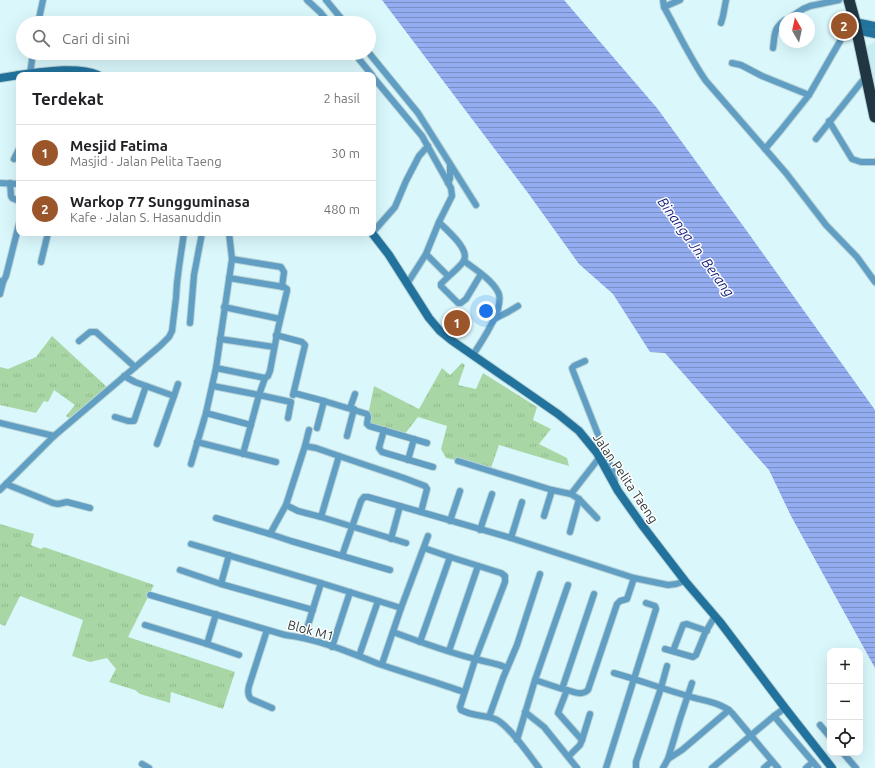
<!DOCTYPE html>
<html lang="id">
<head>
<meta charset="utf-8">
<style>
  body { margin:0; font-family:Ubuntu,sans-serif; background:#f2f2f2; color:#202124 }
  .controls { position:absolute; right:12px; bottom:12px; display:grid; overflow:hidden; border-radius:8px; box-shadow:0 4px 16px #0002 }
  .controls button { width:36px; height:36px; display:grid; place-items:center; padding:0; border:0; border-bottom:1px solid #e0e0e0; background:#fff; color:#202124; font:20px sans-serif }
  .compass { position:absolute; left:779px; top:12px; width:36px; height:36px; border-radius:50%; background:#fff; box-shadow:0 4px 16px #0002; rotate:351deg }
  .you { position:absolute; left:486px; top:311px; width:14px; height:14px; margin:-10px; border:3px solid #fff; border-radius:50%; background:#1a73e8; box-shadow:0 0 0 6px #1a73e833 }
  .badge { display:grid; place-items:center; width:26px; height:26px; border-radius:50%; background:#9b552a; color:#fff; font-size:13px; font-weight:700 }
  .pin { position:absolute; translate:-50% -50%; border:2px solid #fff; box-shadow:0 1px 4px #0006 }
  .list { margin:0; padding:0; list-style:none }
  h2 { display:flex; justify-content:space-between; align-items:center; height:52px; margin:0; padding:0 16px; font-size:17px }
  h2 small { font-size:13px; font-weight:400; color:#757577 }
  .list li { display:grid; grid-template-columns:26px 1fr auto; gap:12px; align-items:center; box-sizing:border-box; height:56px; padding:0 16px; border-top:1px solid #e0e0e0 }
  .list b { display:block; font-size:15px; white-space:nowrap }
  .list p { margin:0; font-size:13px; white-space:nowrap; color:#757577 }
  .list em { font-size:13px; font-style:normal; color:#757577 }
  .icon { flex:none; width:22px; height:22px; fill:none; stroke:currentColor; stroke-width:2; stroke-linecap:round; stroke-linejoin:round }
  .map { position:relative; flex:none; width:875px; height:768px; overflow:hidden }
  .search { position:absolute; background:#fff; box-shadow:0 4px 16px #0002; left:16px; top:16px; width:360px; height:44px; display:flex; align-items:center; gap:10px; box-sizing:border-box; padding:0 14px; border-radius:22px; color:#757577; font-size:15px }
  .panel { position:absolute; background:#fff; box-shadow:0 4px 16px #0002; left:16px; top:72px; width:360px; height:164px; border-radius:8px }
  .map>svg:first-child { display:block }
  .built { fill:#c6edf2 }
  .grass { fill:url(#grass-tufts) }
  .water { fill:url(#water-rules) }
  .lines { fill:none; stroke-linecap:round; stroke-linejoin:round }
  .street-casing { stroke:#b8d2d5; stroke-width:8 }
  .secondary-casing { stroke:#b8d2d5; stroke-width:10 }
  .highway-casing { stroke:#b8d2d5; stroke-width:13 }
  .street { stroke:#619ec3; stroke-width:6 }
  .secondary { stroke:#21729d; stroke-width:8 }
  .highway { stroke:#203643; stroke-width:11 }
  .labels { text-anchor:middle; stroke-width:3; stroke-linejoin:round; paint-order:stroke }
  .street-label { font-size:13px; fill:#2e3a3b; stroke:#fff }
  .water-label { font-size:14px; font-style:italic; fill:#111b7a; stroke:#fff }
</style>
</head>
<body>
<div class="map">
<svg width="875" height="768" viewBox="0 0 875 768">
  <defs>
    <pattern id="grass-tufts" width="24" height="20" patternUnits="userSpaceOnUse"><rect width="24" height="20" fill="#a8d7a5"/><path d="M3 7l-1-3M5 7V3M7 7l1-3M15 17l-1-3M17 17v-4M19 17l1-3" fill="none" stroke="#91b98f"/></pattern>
    <pattern id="water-rules" width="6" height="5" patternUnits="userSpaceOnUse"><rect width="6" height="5" fill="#94adf0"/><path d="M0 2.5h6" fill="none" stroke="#798ec4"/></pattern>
  </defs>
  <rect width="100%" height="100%" fill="#daf8fc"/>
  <path class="built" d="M875,41V92L865,48Z"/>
  <g class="grass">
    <path d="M52,336L107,387L69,418L66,416L75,405L54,390L48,402L44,401L36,413L0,405V367L8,369L36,357Z"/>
    <path d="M462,363L465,365L458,385L476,389L483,373L537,407L533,420L551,429L539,444L567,458L569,466L499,445L491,468L446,458L441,449L447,426L418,417L404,435L366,425L374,386L419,409L442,368L450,375Z"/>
    <path d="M0,524L34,534L31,545L41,549L44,547L154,585L128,637L235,672L223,709L171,692L170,703L140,694L135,690L109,682L116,669L107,658L90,662L72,656L83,620L20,596L5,626L0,624Z"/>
  </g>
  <path class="water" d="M382,0H564L657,108L749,234L875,410V668L791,516L769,470L665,353L650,352L613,294L579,264L528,193Z"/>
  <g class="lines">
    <defs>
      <g id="street">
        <path d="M307,0L320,12L329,23"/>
        <path d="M326,0L345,23"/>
        <path d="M663,0L664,7C678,32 690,58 706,81L786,173L826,225L857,257L875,282"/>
        <path d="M664,7L680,0"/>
        <path d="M789,18L803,9L810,6L839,0"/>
        <path d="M38,23L43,0"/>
        <path d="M721,23L723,16L726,0"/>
        <path d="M773,48C775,34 773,29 785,20"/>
        <path d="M354,53L372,75"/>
        <path d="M369,53L418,113L476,205"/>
        <path d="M732,63L741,65L762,76L809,95"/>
        <path d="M30,74L33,53"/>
        <path d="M373,77L422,136L451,188L452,196L439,222L426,254L407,284"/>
        <path d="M829,121L852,159L861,162H875"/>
        <path d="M816,139L867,75"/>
        <path d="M765,149L781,130L809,95L854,17"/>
        <path d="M14,159L19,149"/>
        <path d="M0,183L19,184"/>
        <path d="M10,183L11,196L12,198L19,201"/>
        <path d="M448,183L450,179V165"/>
        <path d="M439,222C446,230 472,250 463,262C457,270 448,276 441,284V286L458,303H461L466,299L481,274"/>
        <path d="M373,232L395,207L406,181L419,156L428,146"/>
        <path d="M426,254L448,276"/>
        <path d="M232,259L281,267L284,272L282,287"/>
        <path d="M464,261C475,269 492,280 498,292C506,307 481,342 473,355"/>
        <path d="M41,262L48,233"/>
        <path d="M0,281L3,282L6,276L19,224"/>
        <path d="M0,294L3,282"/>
        <path d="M224,307L280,319"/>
        <path d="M494,319L508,312L518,306"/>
        <path d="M190,323L194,275L202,233"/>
        <path d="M276,335L302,342L305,345L293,395"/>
        <path d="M220,339L274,347"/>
        <path d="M79,341L90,332H96L135,367"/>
        <path d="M585,361L574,366L572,368L573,371L612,470L615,482"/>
        <path d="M216,368L265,378"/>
        <path d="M146,386L174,396L157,444"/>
        <path d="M213,386L259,395L265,378L268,376L270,371L278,329L287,291V289L284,287L229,278"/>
        <path d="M294,393L324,401L367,414L368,417L367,424L369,426L427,443"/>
        <path d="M174,396L178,384"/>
        <path d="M350,408L355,394"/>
        <path d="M206,413L251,425"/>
        <path d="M115,417L128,421H134L146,386L135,382L124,376"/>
        <path d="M0,423L54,436"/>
        <path d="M317,428L324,401"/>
        <path d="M384,430L379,448L382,452L433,467"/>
        <path d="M347,436L354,409"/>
        <path d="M197,442L276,462"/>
        <path d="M305,446L309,430"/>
        <path d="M243,454L259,395L291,402L288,418"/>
        <path d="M408,460L414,439"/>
        <path d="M458,461L552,490L571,494L599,458"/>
        <path d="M191,464L206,413L216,368L232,259L229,233"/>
        <path d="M6,484L53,503L58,504L67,502L90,508"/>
        <path d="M0,490L54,436L160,346L169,337L172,331L176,298L177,283L179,267L184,233"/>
        <path d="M571,494L579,499L597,518"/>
        <path d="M286,505L298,511L321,517L339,456L404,478L425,486L427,489L421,512L511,538L634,578L668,585L676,584L685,581"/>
        <path d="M544,516L552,490"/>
        <path d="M321,517L406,543"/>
        <path d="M216,518L270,534L291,541L390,570"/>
        <path d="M450,521L460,491"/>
        <path d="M480,530L492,494"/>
        <path d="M570,532L579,499"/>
        <path d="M270,534L286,505L305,446L316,448L339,456"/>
        <path d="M511,538L522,502"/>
        <path d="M391,539L400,506"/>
        <path d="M191,544L321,583L401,608"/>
        <path d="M424,548L450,557L501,573L505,576V582L475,660L460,707L461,710C472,716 484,715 495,719C509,725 529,755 539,768"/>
        <path d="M342,556L361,501L364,497H368L421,512"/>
        <path d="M180,570L221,584L229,555"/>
        <path d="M221,584L313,610"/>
        <path d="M150,595L285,635C318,639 349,652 379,664C408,674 436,682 464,692"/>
        <path d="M145,625L207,644L216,614"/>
        <path d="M267,630L249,686C248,690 247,695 251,699L272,708"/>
        <path d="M393,632C420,642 447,652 475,659C486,662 497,663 507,668"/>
        <path d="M304,638L321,583"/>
        <path d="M420,642L450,557"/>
        <path d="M207,644L239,655"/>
        <path d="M332,647L350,592"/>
        <path d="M665,649L693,657L696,655L705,633L715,616"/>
        <path d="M449,651L478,566"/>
        <path d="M673,651L683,625L687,624L707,631"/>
        <path d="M359,656L378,601"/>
        <path d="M382,664L401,608L428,536"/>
        <path d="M614,673C639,680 663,689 688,696C703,701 721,702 732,713L778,768"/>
        <path d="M535,680L562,689L594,594"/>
        <path d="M525,712L544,727L577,768"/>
        <path d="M774,716L818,768"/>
        <path d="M489,717L503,678L517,645L540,574"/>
        <path d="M820,725L830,737"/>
        <path d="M517,740L535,680L568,585"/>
        <path d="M582,740L590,714"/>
        <path d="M843,753L856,768"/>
        <path d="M569,756L580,745L582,740L558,713L567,690C574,692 582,696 588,690L617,604L620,601L627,599L634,578"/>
        <path d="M668,759L682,750L729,710"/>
        <path d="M142,764L149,768"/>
        <path d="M606,768L656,609L655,606L646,603"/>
        <path d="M636,768V762L661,688L667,666"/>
        <path d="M663,768L668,759L680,719L692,683"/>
        <path d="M712,768L774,716L785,708"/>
        <path d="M764,768L772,761"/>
        <path d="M806,768L813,762"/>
      </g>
      <g id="secondary">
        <path d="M855,22L875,26"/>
        <path d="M856,30L875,34"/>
        <path d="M19,75C42,72 77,66 98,75"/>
        <path d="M0,78L19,75"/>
        <path d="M372,233L389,255L429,318L440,331L451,340L558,414L579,431L597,453L618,491L642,525L685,581L720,622L785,708L832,768"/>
      </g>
      <path id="highway" d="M849,0L855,22L875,117"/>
    </defs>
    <use href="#street" class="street-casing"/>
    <use href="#secondary" class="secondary-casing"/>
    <use href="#highway" class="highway-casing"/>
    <use href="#street" class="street"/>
    <use href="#secondary" class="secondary"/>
    <use href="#highway" class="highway"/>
  </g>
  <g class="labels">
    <g class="street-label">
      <text transform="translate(626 478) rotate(56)" y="5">Jalan Pelita Taeng</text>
      <text transform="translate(311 630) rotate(15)" y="5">Blok M1</text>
    </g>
    <g class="water-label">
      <text transform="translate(696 247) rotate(54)" y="5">Binanga Jn. Berang</text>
    </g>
  </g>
</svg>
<div class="controls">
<button>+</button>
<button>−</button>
<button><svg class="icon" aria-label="locate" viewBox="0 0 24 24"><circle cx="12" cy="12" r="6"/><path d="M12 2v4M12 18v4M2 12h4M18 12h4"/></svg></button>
</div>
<svg class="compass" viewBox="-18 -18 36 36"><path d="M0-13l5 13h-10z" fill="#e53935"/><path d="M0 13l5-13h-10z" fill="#757577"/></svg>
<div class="you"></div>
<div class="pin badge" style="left:457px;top:323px">1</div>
<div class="pin badge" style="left:844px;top:26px">2</div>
<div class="search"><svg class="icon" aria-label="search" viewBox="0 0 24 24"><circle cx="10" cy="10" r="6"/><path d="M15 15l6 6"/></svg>Cari di sini</div>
<section class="panel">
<h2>Terdekat<small>2 hasil</small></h2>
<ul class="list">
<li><span class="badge">1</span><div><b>Mesjid Fatima</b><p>Masjid · Jalan Pelita Taeng</p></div><em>30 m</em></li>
<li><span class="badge">2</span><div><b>Warkop 77 Sungguminasa</b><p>Kafe · Jalan S. Hasanuddin</p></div><em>480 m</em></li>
</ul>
</section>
</div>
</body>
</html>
